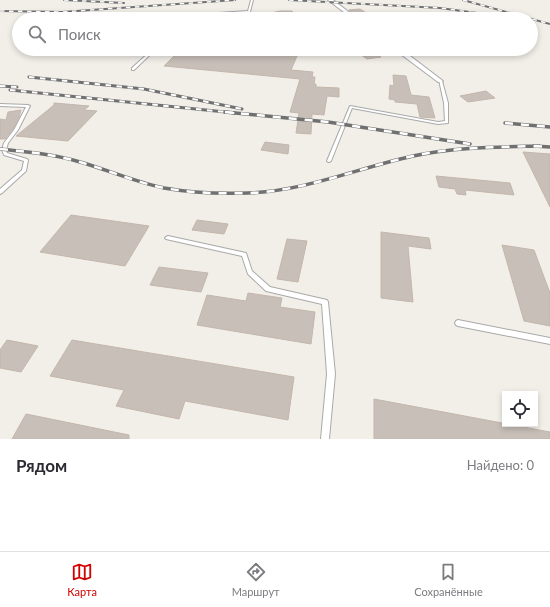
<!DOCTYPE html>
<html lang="ru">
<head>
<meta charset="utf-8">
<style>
  body { margin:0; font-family:Lato,sans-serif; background:#f2f2f3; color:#2b2b33 }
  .controls { position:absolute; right:12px; bottom:12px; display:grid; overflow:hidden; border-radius:0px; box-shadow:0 2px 6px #0003 }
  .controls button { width:36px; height:36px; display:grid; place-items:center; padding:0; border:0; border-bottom:1px solid #e1e1e2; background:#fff; color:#2b2b33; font:20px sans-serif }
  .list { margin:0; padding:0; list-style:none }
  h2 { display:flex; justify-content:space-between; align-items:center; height:52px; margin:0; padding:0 16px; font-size:17px }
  h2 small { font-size:13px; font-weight:400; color:#7c7c81 }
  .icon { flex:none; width:22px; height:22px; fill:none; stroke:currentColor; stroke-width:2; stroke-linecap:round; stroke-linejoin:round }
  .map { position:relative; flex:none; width:550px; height:439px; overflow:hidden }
  .search { position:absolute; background:#fff; box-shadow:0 2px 6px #0003; left:12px; right:12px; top:12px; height:44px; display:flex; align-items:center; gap:10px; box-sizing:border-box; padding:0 14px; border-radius:22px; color:#7c7c81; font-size:15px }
  .sheet { height:112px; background:#fff }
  nav { display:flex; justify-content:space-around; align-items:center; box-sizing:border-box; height:56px; border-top:1px solid #e1e1e2; background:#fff; font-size:11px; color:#7c7c81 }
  nav a { display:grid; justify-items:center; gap:2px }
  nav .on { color:#d40000 }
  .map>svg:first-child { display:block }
  .building { fill:#c7bfb8; stroke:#c4b6ab }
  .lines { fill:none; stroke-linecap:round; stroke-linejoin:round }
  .service-casing { stroke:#a9a9a9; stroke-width:2 }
  .minor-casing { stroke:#a9a9a9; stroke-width:2 }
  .service { fill:#fff; fill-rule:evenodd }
  .minor { fill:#fff; fill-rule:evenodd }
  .rail-far2-casing { stroke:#707070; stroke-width:2 }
  .rail-far1-casing { stroke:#707070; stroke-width:3 }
  .rail-casing { stroke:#707070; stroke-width:3.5 }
  .rail-far2 { stroke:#fff; stroke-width:1.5; stroke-dasharray:4.5; stroke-linecap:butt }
  .rail-far1 { stroke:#fff; stroke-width:2; stroke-dasharray:5.5; stroke-linecap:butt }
  .rail { stroke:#fff; stroke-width:2.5; stroke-dasharray:8; stroke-linecap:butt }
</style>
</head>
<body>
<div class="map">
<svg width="550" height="439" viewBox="0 0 550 439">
  <rect width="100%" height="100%" fill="#f2efe9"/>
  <g class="building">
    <path d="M360,9L376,19H359L349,10Z"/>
    <path d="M280,11H292L300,19H265V14Z"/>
    <path d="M181,49H300L291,70L313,72L312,77H315L314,84H316V87L339,88V97L327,96L324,115L312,114L311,134L296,133L299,113L290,112L300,79L164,66Z"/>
    <path d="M353,49H369L381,57L367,59Z"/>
    <path d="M393,75L406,76L411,95L429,97L435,118L420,117L417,104L395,102V100L389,99L390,85L394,86Z"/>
    <path d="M486,91L495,98L468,102L460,96Z"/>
    <path d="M54,103L89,106L84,110L97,111L68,141L16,136L54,105Z"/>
    <path d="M21,110L19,117L13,129L5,139H0V119L6,120L8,112Z"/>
    <path d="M265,142L289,145L288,154L261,150Z"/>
    <path d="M523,152L550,154V207Z"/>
    <path d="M436,176L510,183L514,195L465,190L466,195L457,194L455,189L439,187Z"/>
    <path d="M71,215L149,226L125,266L40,252Z"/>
    <path d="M197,220L228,224L224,234L192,230Z"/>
    <path d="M381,232L429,238L431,249L408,246L413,302L381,298Z"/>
    <path d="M287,239L307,241L298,282L277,279Z"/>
    <path d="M502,245L534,250L550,293V326L524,321Z"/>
    <path d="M159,267L208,273L201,292L150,285Z"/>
    <path d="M248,293L282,298L280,307L315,312L311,344L197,325L207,295L246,301Z"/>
    <path d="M7,340L38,346L21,372L0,368V350Z"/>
    <path d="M72,340L294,377L288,420L185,401L179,419L116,406L124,390L50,376Z"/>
    <path d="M374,399L550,432V439H374Z"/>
    <path d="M26,414L129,435V439H12Z"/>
  </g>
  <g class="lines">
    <defs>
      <g id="service">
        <path d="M251,0H253L250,12L253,17L252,19H250L251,17L248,13L203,16L192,19H189L203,14L248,11Z"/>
        <path d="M153,49H156L134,70H132V68Z"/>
        <path d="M439,80L442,81L448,103V123L438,124L352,108L331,161L329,162H328L327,161L350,106L438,122L445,121L444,103Z"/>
        <path d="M0,104L28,105L30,106L18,130L8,143L6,150L7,153L27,159L28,160L26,171L2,193L0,194V189L22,170L24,161L4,155L2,150L4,143L14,130L26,107L0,106Z"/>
        <path d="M168,236L246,253L252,271L270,287L327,300L328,302L335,374L329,439H321L327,374L322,304L266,291L248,274L242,256L166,239L165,238L166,237Z"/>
        <path d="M458,320L550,338V344L458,326L456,325L455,323L456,321Z"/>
      </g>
      <g id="minor">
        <path d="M328,0H333L358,19H353Z"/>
        <path d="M394,49H401L443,81L438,82Z"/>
      </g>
    </defs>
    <use href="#service" class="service-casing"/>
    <use href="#minor" class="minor-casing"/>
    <use href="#service" class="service"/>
    <use href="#minor" class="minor"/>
    <defs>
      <g id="rail-far2">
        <path d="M64,0L124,3"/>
        <path d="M289,0L440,8L520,19"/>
        <path d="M463,0L550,24"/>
        <path d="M0,11L62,12L235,0"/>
      </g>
      <g id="rail-far1">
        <path d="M29,77L144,89L242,109"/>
        <path d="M0,86L17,87"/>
        <path d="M10,90L235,113"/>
      </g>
      <g id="rail">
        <path d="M225,112L328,122L470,144"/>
        <path d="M505,123L550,127"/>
        <path d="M534,146L550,147"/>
        <path d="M0,149C27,152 54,154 80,162C108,170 135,182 164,188C192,193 220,194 248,193C306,191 358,168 413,156C454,147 497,147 539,146"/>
      </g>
    </defs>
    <use href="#rail-far2" class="rail-far2-casing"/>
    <use href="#rail-far1" class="rail-far1-casing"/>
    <use href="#rail" class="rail-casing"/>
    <use href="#rail-far2" class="rail-far2"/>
    <use href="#rail-far1" class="rail-far1"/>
    <use href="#rail" class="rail"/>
  </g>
</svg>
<div class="controls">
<button><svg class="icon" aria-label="locate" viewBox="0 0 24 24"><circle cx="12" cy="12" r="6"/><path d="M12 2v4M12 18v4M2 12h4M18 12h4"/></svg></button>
</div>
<div class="search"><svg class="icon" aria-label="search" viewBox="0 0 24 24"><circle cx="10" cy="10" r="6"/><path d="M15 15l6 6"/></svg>Поиск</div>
</div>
<section class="sheet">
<h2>Рядом<small>Найдено: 0</small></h2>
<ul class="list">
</ul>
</section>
<nav>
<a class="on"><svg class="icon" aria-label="map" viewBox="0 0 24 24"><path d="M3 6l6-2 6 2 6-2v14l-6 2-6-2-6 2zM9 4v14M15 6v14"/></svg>Карта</a>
<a><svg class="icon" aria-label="directions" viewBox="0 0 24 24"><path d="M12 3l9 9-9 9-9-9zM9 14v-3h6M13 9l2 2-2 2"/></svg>Маршрут</a>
<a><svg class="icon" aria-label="saved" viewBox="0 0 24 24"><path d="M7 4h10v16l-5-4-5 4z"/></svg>Сохранённые</a>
</nav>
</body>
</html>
